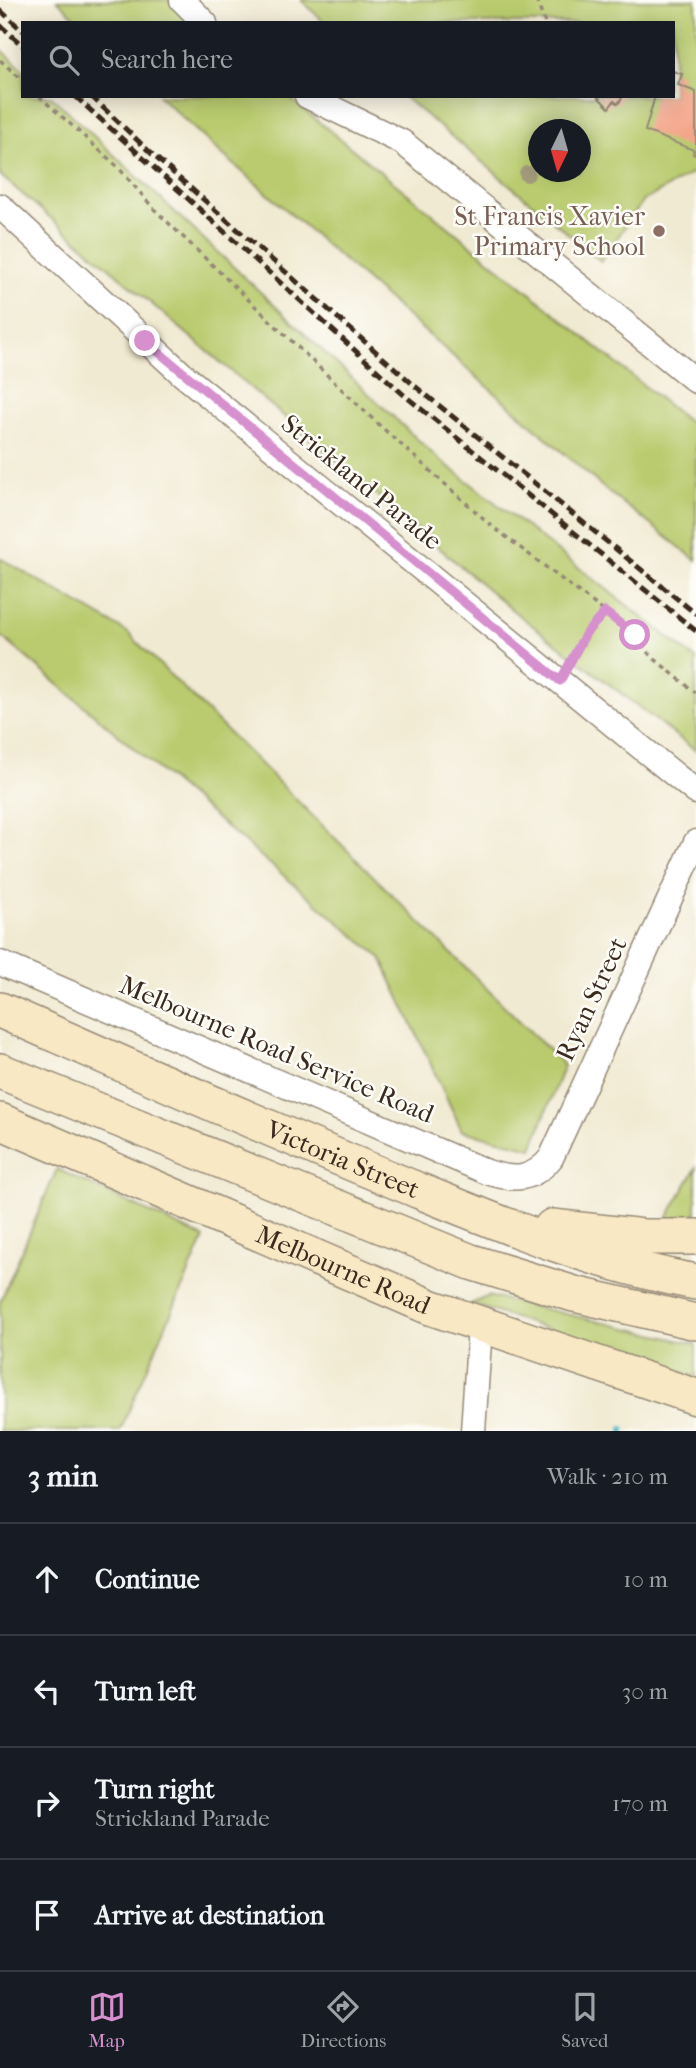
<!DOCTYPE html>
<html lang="en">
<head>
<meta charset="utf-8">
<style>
  body { margin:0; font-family:"IM FELL French Canon",serif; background:#20242c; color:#f1f3f6 }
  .compass { position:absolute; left:528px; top:119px; width:63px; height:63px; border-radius:50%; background:#171b24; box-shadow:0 4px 18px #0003; rotate:185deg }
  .stop { position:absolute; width:21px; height:21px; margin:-16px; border:5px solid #d690ce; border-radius:50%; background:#fff }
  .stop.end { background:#d690ce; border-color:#fff; box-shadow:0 2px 7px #0008 }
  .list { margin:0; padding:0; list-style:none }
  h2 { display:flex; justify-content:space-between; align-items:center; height:91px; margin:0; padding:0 28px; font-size:30px }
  h2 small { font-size:23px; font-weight:400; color:#9ea1a6 }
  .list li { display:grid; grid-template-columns:46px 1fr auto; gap:21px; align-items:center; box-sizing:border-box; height:112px; padding:0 28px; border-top:2px solid #363941 }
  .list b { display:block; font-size:26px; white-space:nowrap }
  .list p { margin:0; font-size:23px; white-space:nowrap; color:#9ea1a6 }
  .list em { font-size:23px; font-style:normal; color:#9ea1a6 }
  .icon { flex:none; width:38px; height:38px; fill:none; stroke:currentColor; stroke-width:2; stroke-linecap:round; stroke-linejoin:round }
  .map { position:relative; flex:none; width:696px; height:1431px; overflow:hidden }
  .search { position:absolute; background:#171b24; box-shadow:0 4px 18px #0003; left:21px; right:21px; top:21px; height:77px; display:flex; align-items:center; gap:18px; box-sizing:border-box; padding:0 24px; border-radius:0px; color:#9ea1a6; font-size:26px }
  .sheet { height:539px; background:#171b24 }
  nav { display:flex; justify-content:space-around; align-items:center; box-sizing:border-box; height:98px; border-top:2px solid #363941; background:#171b24; font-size:19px; color:#9ea1a6 }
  nav a { display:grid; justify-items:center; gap:4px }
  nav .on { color:#d690ce }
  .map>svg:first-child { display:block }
  .green { fill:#b9cb6e; stroke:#7a7a46; stroke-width:2; fill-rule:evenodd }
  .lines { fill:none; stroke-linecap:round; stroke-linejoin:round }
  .stream { stroke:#4ab7c6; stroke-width:6 }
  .building { fill:#f3a589 }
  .street-casing { stroke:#968a78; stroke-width:27 }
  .secondary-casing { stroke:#968a78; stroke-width:38 }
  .path { stroke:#968a78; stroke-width:3.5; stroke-dasharray:5 5; stroke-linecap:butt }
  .street { stroke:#fff; stroke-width:24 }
  .secondary { stroke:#f8e8c3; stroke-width:35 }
  .rail { stroke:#3b2a1e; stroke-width:5; stroke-dasharray:10 5; stroke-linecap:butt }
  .tree { fill:#a29b7c }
  .route { stroke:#d690ce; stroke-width:9 }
  .education-dot { fill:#8d6e63; stroke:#fdfcf7; stroke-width:2.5 }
  .labels { text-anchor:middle; stroke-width:5; stroke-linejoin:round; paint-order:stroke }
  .education-label { font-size:26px; fill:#785e54; stroke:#fdfcf7; text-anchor:end }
  .street-label { font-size:26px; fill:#3b2a1e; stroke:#fdfcf7 }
</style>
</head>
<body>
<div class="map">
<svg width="696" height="1431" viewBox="0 0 696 1431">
  <rect width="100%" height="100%" fill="#fdfcf7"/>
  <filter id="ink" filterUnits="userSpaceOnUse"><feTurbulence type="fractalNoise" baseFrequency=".0143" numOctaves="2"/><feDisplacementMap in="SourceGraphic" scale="14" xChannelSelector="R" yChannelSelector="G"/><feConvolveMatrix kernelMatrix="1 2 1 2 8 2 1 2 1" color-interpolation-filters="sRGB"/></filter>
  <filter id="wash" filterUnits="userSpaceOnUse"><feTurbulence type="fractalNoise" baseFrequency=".00686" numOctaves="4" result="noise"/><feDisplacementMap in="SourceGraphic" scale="28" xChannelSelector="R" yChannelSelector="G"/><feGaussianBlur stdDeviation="1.57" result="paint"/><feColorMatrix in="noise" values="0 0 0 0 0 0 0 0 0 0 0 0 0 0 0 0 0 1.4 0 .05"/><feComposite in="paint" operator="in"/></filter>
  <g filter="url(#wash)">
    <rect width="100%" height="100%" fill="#f1ead2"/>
    <g class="green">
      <path d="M57,0H181L206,23H81Z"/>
      <path d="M301,0H696V171L643,201L601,261L403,96H673V23H325ZM538,130H580V172H538Z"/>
      <path d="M0,48L23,70V96H51L434,455L696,659V751L511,609L0,175Z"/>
      <path d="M159,96H287L696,428V560L606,490L213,146Z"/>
      <path d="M0,558L127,632L564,1065L532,1148L462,1131L381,958L0,635Z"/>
      <path d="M696,1168V1214L666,1220Z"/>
      <path d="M57,1169L204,1238L120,1431H0V1302Z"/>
      <path d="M488,1296L696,1344V1377L471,1304Z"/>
    </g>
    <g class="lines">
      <path class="stream" d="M623,1431V1429"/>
    </g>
    <g id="blocks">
      <g class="building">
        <path d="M673,71L682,74L678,85L696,92V155L693,154L694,150L645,131L655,96H673Z"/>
        <path d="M597,96H623L618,104L614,101L609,108Z"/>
      </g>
    </g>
  </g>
  <g filter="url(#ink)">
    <use href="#blocks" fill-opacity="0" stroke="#968a78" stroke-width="2"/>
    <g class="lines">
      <defs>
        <g id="street">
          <path d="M182,0L205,23"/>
          <path d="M307,96L402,142L696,381"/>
          <path d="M0,206L182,374L696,792"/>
          <path d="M0,963L487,1172C514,1181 532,1181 551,1158L696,842"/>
          <path d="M473,1431L480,1326"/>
        </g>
        <g id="secondary">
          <path id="s1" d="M0,1010C136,1070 272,1131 410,1187C503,1225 596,1264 696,1282"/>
          <path d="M0,1071L471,1262L574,1294L696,1322"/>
          <path id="s2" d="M0,1121L430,1307L696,1397"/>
          <path d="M552,1227L644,1237H696"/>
        </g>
      </defs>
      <use href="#street" class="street-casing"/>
      <use href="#secondary" class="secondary-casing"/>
      <g class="path">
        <path d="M536,0L545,23"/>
        <path d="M0,60L23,81"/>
        <path d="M39,96L117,166L155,210L377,423L493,527L605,612"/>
        <path d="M572,663L586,633L605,612L635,635L651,656L696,693"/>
      </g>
      <use href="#street" class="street"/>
      <use href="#secondary" class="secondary"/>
      <g class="rail">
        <path d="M0,10L23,31"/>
        <path d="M0,25L23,46"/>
        <path d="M75,96L404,395L696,631"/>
        <path d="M91,96L153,155L415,386L696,614"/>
      </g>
    </g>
    <circle class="tree" cx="527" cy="174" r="8"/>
  </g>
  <g class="lines" filter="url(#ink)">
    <path class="route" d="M145,341L560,681L586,633L605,612L635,635"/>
  </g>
  <circle class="education-dot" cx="659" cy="231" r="7"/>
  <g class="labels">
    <g class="education-label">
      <text x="645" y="225">St Francis Xavier<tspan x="645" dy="30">Primary School</tspan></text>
    </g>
    <g class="street-label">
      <text transform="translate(362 482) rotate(39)" y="9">Strickland Parade</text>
      <text transform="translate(591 999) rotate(-65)" y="9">Ryan Street</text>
      <text transform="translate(277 1049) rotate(23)" y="9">Melbourne Road Service Road</text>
      <text dy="9" stroke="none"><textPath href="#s1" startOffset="374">Victoria Street</textPath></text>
      <text dy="9" stroke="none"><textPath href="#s2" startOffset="374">Melbourne Road</textPath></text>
    </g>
  </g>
</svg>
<svg class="compass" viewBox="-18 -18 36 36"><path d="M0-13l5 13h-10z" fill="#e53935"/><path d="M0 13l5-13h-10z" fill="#9ea1a6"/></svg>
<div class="stop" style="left:635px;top:635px"></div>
<div class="stop end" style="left:145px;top:341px"></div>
<div class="search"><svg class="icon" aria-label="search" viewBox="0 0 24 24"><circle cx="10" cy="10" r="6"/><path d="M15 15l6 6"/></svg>Search here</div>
</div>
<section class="sheet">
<h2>3 min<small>Walk · 210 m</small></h2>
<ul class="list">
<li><svg class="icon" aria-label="ahead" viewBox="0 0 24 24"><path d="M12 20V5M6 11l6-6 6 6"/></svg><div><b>Continue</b></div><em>10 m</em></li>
<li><svg class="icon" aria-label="left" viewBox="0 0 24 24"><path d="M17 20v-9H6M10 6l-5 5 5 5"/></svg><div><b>Turn left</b></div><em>30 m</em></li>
<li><svg class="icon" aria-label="right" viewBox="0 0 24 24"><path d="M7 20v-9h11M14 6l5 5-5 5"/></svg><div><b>Turn right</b><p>Strickland Parade</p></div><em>170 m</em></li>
<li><svg class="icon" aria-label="arrive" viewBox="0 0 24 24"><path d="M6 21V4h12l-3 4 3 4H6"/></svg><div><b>Arrive at destination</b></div></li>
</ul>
</section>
<nav>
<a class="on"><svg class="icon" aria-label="map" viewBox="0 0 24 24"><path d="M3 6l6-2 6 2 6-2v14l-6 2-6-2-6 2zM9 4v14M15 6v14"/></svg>Map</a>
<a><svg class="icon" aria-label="directions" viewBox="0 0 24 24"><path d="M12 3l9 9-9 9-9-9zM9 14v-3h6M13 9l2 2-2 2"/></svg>Directions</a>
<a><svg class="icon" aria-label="saved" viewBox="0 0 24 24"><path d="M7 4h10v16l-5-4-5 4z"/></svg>Saved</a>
</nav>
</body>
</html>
